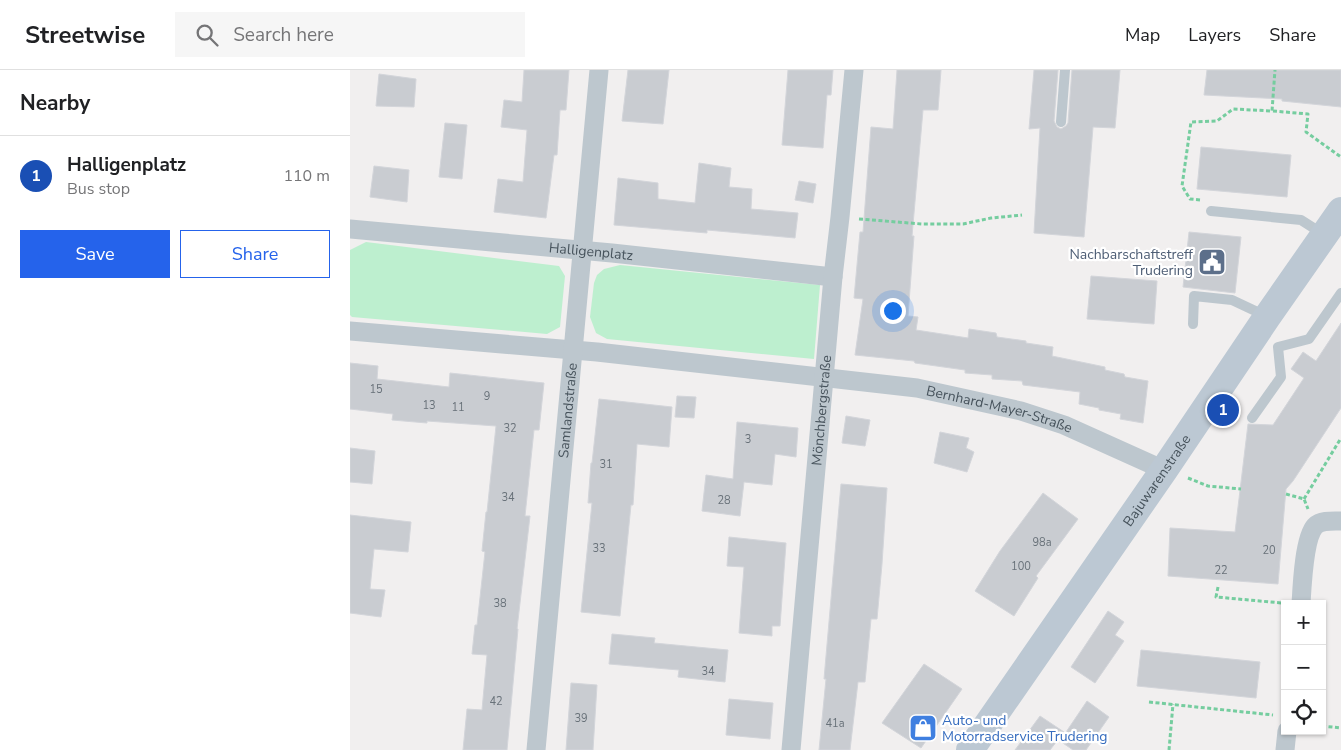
<!DOCTYPE html>
<html lang="en">
<head>
<meta charset="utf-8">
<style>
  body { margin:0; font-family:"Nunito Sans",sans-serif; background:#f6f6f6; color:#202124 }
  .controls { position:absolute; right:15px; bottom:15px; display:grid; overflow:hidden; border-radius:0px; box-shadow:0 1px 4px #0004 }
  .controls button { width:45px; height:45px; display:grid; place-items:center; padding:0; border:0; border-bottom:1px solid #e0e0e0; background:#fff; color:#202124; font:25px sans-serif }
  .you { position:absolute; left:542px; top:240px; width:18px; height:18px; margin:-12px; border:4px solid #fff; border-radius:50%; background:#1a73e8; box-shadow:0 0 0 8px #1a73e833 }
  .badge { display:grid; place-items:center; width:32px; height:32px; border-radius:50%; background:#2563eb; color:#fff; font-size:16px; font-weight:700 }
  .pin { position:absolute; translate:-50% -50%; border:2px solid #fff; box-shadow:0 1px 5px #0006 }
  .list { margin:0; padding:0; list-style:none }
  h2 { display:flex; justify-content:space-between; align-items:center; height:65px; margin:0; padding:0 20px; font-size:21px }
  h2 small { font-size:16px; font-weight:400; color:#757577 }
  .list li { display:grid; grid-template-columns:32px 1fr auto; gap:15px; align-items:center; box-sizing:border-box; height:80px; padding:0 20px; border-top:1px solid #e0e0e0 }
  .list b { display:block; font-size:19px; white-space:nowrap }
  .list p { margin:0; font-size:16px; white-space:nowrap; color:#757577 }
  .list em { font-size:16px; font-style:normal; color:#757577 }
  .actions { display:flex; gap:10px; padding:15px 20px }
  .actions a { flex:1; padding:11px 0; border:1px solid #2563eb; border-radius:0px; text-align:center; font-size:18px; color:#2563eb }
  .actions .main { background:#2563eb; color:#fff }
  .icon { flex:none; width:28px; height:28px; fill:none; stroke:currentColor; stroke-width:2; stroke-linecap:round; stroke-linejoin:round }
  .map { position:relative; flex:none; width:991px; height:680px; overflow:hidden }
  header { display:flex; align-items:center; gap:30px; box-sizing:border-box; height:70px; padding:0 25px; background:#fff; border-bottom:1px solid #e0e0e0 }
  header strong { font-size:24px }
  nav { display:flex; gap:28px; margin-inline-start:auto; font-size:18px }
  .search { width:350px; height:45px; background:#f6f6f6; display:flex; align-items:center; gap:12px; box-sizing:border-box; padding:0 18px; border-radius:0px; color:#757577; font-size:19px }
  main { display:flex }
  aside { flex:1; background:#fff }
  .map>svg:first-child { display:block }
  .green { fill:#bdefcf }
  .building { fill:#c9ccd1; stroke:#d3d5da }
  .lines { fill:none; stroke-linecap:round; stroke-linejoin:round }
  .path { stroke:#75cd9f; stroke-width:3; stroke-dasharray:4 2.5; stroke-linecap:butt }
  .lane { stroke:#bdc7ce; stroke-width:10 }
  .street { stroke:#bdc7ce; stroke-width:19 }
  .secondary { stroke:#bcc8d3; stroke-width:28 }
  .labels { text-anchor:middle; stroke-width:4.5; stroke-linejoin:round; paint-order:stroke }
  .number-label { font-size:11px; fill:#687179 }
  .street-label { font-size:14px; fill:#47535c; stroke:#fff }
  .service-label { font-size:14px; fill:#4e5e75; stroke:#fff; text-anchor:end }
  .shop-label { font-size:14px; fill:#366cbe; stroke:#fff; text-anchor:start }
</style>
</head>
<body>
<header>
<strong>Streetwise</strong>
<div class="search"><svg class="icon" aria-label="search" viewBox="0 0 24 24"><circle cx="10" cy="10" r="6"/><path d="M15 15l6 6"/></svg>Search here</div>
<nav><a>Map</a><a>Layers</a><a>Share</a></nav>
</header>
<main>
<aside>
<h2>Nearby<small></small></h2>
<ul class="list">
<li><span class="badge" style="background:#1a4fb4">1</span><div><b>Halligenplatz</b><p>Bus stop</p></div><em>110 m</em></li>
</ul>
<div class="actions"><a class="main">Save</a><a>Share</a></div>
</aside>
<div class="map">
<svg width="991" height="680" viewBox="0 0 991 680">
  <rect width="100%" height="100%" fill="#f1efef"/>
  <g class="green">
    <path d="M16,172L209,196L215,206L210,257L197,264L2,247L0,245V180Z"/>
    <path d="M270,195L470,215L464,289L257,269L246,263L240,247L244,213L247,205L254,199Z"/>
  </g>
  <g class="building">
    <path d="M174,0H219L216,40H210L207,85H204L196,148L144,142L148,109L173,112L177,60L151,57L154,30L172,32Z"/>
    <path d="M278,0H319L313,54L272,51Z"/>
    <path d="M438,0H483L481,25H477L473,78L432,75Z"/>
    <path d="M547,0H591L588,40H573L562,166H564L558,246L568,247L566,260L618,268L619,259L646,263L647,267L676,271V273L703,277L702,286L755,297V300L774,304L775,307L798,311L793,353L770,349L771,344L749,340V338L729,334L730,322L673,315L672,311L642,309V305L615,303V300L565,293L564,291L505,285L513,229L504,228L510,162H513L521,57L543,59Z"/>
    <path d="M684,0H708L704,51L707,57L711,59L716,56L718,53L722,0H770L765,58L743,57L734,167L684,163L690,58L679,59Z"/>
    <path d="M857,0H991V37L932,31V29L854,25Z"/>
    <path d="M29,4L66,9L64,37L26,36Z"/>
    <path d="M95,53L117,55L112,109L89,107Z"/>
    <path d="M851,77L941,85L937,127L847,119Z"/>
    <path d="M349,93L381,98L379,117L402,119L401,139L448,143L445,168L357,160V163L264,155L268,108L308,113V129L345,133Z"/>
    <path d="M24,96L59,100L57,132L20,127Z"/>
    <path d="M449,111L466,114L463,133L445,130Z"/>
    <path d="M839,162L891,167L885,223L833,217Z"/>
    <path d="M741,206L807,211L804,254L737,249Z"/>
    <path d="M991,253V338L943,411L936,419L928,514L818,506L820,458L885,462L898,354L923,355L954,308L941,299L953,282L966,291Z"/>
    <path d="M0,293L28,296L27,309L99,317L100,303L194,313L189,360H184L175,446H180L167,559H168L157,680H113L117,639L132,640L137,585L122,584L125,555H127L135,482L132,481L136,442H137L146,356L77,351V353L42,350L43,344L0,339Z"/>
    <path d="M327,326L346,327L344,348L325,347Z"/>
    <path d="M249,329L322,337L319,377L287,374L283,435H281L270,546L231,542L242,433H238L241,393H242Z"/>
    <path d="M496,346L520,350L515,376L492,373Z"/>
    <path d="M387,352L448,358L446,387L425,384L422,415L394,412L390,446L352,441L356,405L383,409Z"/>
    <path d="M590,362L619,368L616,378L624,382L617,402L584,393Z"/>
    <path d="M0,378L25,381L22,414L0,412Z"/>
    <path d="M491,414L537,418L532,494L527,549H521L515,612H508L500,680H469L476,609H474Z"/>
    <path d="M693,423L728,449L686,506L688,508L664,546L625,521L650,481Z"/>
    <path d="M0,445L61,452L58,482L24,479L20,519L35,520L31,547L0,543Z"/>
    <path d="M379,467L436,473L430,556H422V566L389,563L394,497L377,496Z"/>
    <path d="M758,541L774,552L765,565L774,571L745,613L721,597Z"/>
    <path d="M262,564L305,568L304,573L378,580L375,612L328,607L329,600L259,594Z"/>
    <path d="M791,580L910,592L906,628L787,616Z"/>
    <path d="M574,594L612,619L571,678L532,653Z"/>
    <path d="M221,613L247,615L243,680H216Z"/>
    <path d="M379,629L423,633L420,669L376,665Z"/>
    <path d="M737,631L759,647L736,680H723L710,671Z"/>
    <path d="M690,646L714,662L700,680H665Z"/>
  </g>
  <g class="lines">
    <g class="path">
      <path d="M923,41L958,44L956,62L991,87"/>
      <path d="M850,130L840,129L832,116L841,52L867,51L883,39L922,41L925,0"/>
      <path d="M509,149L572,154H613L641,148L672,145"/>
      <path d="M838,408L858,416L891,419"/>
      <path d="M936,424L954,429L958,439"/>
      <path d="M954,429L991,368"/>
      <path d="M868,517L866,527L932,533"/>
      <path d="M799,632L923,645"/>
      <path d="M972,656L991,658"/>
      <path d="M819,680L823,634"/>
    </g>
    <g class="lane">
      <path d="M711,52L715,0"/>
      <path d="M861,141L951,150L973,164"/>
      <path d="M843,254L844,226L882,230L916,246"/>
      <path d="M902,348L931,307L928,277L959,269L991,223"/>
    </g>
    <g class="street">
      <path id="s1" d="M0,159L262,183L483,207"/>
      <path id="s2" d="M0,261L247,282L567,318L671,341L714,355L814,400"/>
      <path d="M951,534C952,517 954,468 965,456C971,450 983,451 991,451"/>
      <path id="s3" d="M186,680L249,0"/>
      <path id="s4" d="M441,680L483,207L490,147L504,0"/>
      <path d="M935,680L937,661"/>
    </g>
    <path class="secondary" id="s5" d="M620,680L814,400L917,247L991,141"/>
  </g>
  <defs>
    <symbol id="civic-square" viewBox="-11 -11 22 22"><rect x="-9" y="-9" width="18" height="18" rx="4" fill="#5c6f8a" stroke="#fff"/><path d="M-.6-6.5H3V-4.5H.6V-3L4-1V1h2V6H-6V1h2V-1L-.6-3ZM-1.2 2.5V6h2.4V2.5Z" fill="#fff"/></symbol>
    <symbol id="shop-square" viewBox="-11 -11 22 22"><rect x="-9" y="-9" width="18" height="18" rx="4" fill="#3f7fe0" stroke="#fff"/><path d="M-5-2.5h2.3a2.7 3.5 0 0 1 5.4 0H5L5.5 6h-11ZM-1.5-2.5h3a1.5 2.3 0 0 0-3 0Z" fill="#fff"/></symbol>
  </defs>
  <g fill-rule="evenodd">
    <use href="#civic-square" x="846" y="176" width="32" height="32"/>
    <use href="#shop-square" x="557" y="642" width="32" height="32"/>
  </g>
  <g class="labels">
    <g class="number-label">
      <text x="26" y="323">15</text>
      <text x="137" y="330">9</text>
      <text x="79" y="339">13</text>
      <text x="108" y="341">11</text>
      <text x="160" y="362">32</text>
      <text x="398" y="373">3</text>
      <text x="256" y="398">31</text>
      <text x="158" y="431">34</text>
      <text x="374" y="434">28</text>
      <text x="692" y="476">98a</text>
      <text x="249" y="482">33</text>
      <text x="919" y="484">20</text>
      <text x="671" y="500">100</text>
      <text x="871" y="504">22</text>
      <text x="150" y="537">38</text>
      <text x="358" y="605">34</text>
      <text x="146" y="635">42</text>
      <text x="231" y="652">39</text>
      <text x="485" y="657">41a</text>
    </g>
    <g class="street-label">
      <text dy="5" stroke="none"><textPath href="#s1" startOffset="242">Halligenplatz</textPath></text>
      <text dy="5" stroke="none"><textPath href="#s3" startOffset="341">Samlandstraße</textPath></text>
      <text dy="5" stroke="none"><textPath href="#s4" startOffset="341">Mönchbergstraße</textPath></text>
      <text dy="5" stroke="none"><textPath href="#s2" startOffset="655">Bernhard-Mayer-Straße</textPath></text>
      <text dy="5" stroke="none"><textPath href="#s5" startOffset="328">Bajuwarenstraße</textPath></text>
    </g>
    <g class="service-label">
      <text x="843" y="189">Nachbarschaftstreff<tspan x="843" dy="16">Trudering</tspan></text>
    </g>
    <g class="shop-label">
      <text x="592" y="655">Auto- und<tspan x="592" dy="16">Motorradservice Trudering</tspan></text>
    </g>
  </g>
</svg>
<div class="controls">
<button>+</button>
<button>−</button>
<button><svg class="icon" aria-label="locate" viewBox="0 0 24 24"><circle cx="12" cy="12" r="6"/><path d="M12 2v4M12 18v4M2 12h4M18 12h4"/></svg></button>
</div>
<div class="you"></div>
<div class="pin badge" style="left:873px;top:340px;background:#1a4fb4">1</div>
</div>
</main>
</body>
</html>
